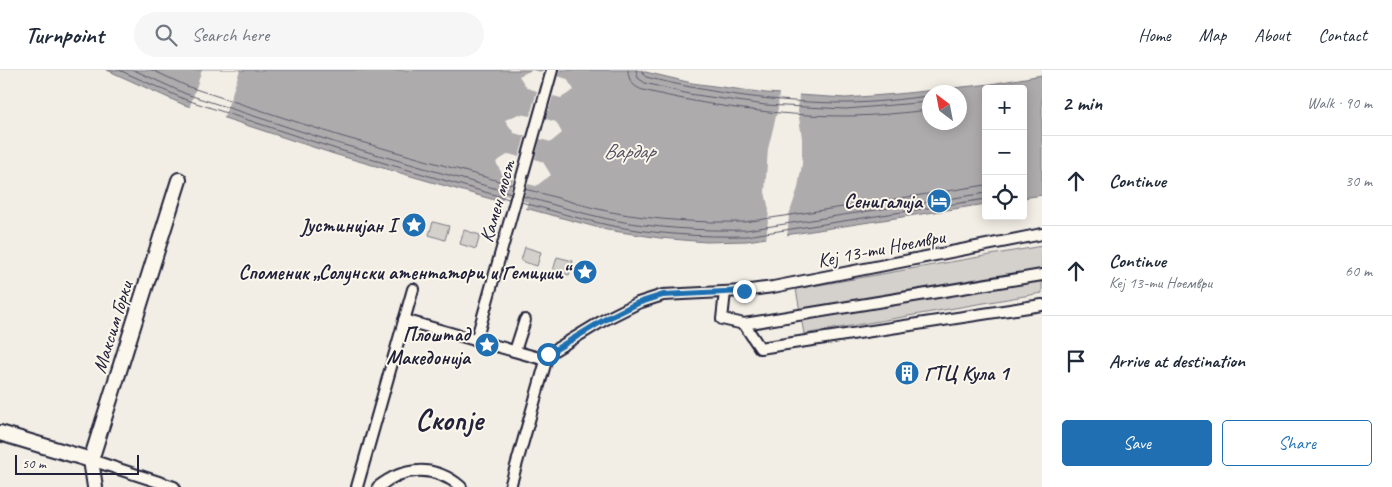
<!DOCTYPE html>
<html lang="en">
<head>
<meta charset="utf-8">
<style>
  body { margin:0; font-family:Caveat,sans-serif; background:#f6f6f7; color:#1f2937 }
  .controls { position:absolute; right:15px; top:15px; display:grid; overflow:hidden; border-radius:5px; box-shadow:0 2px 12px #0003 }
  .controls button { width:45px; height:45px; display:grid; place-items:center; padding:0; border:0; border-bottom:1px solid #e0e1e3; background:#fff; color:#1f2937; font:25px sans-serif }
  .compass { position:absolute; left:922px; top:15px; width:45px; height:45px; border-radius:50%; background:#fff; box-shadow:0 2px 12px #0003; rotate:328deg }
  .scale { position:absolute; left:15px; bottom:12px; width:124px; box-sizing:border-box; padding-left:5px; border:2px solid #22223b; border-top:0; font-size:14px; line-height:18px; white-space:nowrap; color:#22223b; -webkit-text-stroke:4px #fbf7ec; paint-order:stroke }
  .stop { position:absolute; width:15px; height:15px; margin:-11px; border:4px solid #1f6fb2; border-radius:50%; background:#fff }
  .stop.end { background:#1f6fb2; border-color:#fff; box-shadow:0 1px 5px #0008 }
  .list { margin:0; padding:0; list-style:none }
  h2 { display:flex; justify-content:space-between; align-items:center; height:65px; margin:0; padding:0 20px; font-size:21px }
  h2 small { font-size:16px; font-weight:400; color:#747a83 }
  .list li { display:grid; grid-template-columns:32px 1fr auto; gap:15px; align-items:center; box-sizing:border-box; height:90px; padding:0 20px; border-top:1px solid #e0e1e3 }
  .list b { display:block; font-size:19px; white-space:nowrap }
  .list p { margin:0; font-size:16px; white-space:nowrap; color:#747a83 }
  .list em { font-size:16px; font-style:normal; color:#747a83 }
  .actions { display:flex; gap:10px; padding:15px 20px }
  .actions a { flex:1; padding:11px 0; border:1px solid #1f6fb2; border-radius:5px; text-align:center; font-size:18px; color:#1f6fb2 }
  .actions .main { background:#1f6fb2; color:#fff }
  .icon { flex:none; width:28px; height:28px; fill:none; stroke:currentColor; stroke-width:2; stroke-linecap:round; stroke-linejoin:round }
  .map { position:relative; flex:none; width:1042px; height:417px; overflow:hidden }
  header { display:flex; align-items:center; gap:30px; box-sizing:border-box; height:70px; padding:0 25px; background:#fff; border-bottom:1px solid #e0e1e3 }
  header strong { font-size:24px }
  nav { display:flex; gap:28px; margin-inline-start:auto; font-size:18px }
  .search { width:350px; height:45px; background:#f6f6f7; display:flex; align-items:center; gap:12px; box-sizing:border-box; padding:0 18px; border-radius:28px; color:#747a83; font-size:19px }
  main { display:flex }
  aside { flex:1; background:#fff }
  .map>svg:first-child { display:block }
  .green { fill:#d4d1cc; stroke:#7b7a84 }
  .water { fill:#aeabad; stroke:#76747f; fill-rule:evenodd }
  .pier { fill:#f2eee5 }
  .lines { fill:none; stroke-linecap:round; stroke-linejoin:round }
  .shore { stroke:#5a5969; stroke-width:1 }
  .pedestrian-casing { stroke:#22223b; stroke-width:14 }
  .minor-casing { stroke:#22223b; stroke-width:18 }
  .pedestrian { stroke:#fbf7ec; stroke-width:10 }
  .minor { stroke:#fbf7ec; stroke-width:14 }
  .route { stroke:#1f6fb2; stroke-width:6 }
  .labels { text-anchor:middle; stroke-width:4; stroke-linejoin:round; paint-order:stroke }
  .street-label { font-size:20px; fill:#22223b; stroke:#fbf7ec }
  .poi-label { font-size:20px; font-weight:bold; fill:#22223b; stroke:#fbf7ec; text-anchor:end }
  .water-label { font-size:21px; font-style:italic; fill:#535263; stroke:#fbf7ec }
  .town-label { font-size:30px; font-weight:bold; fill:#22223b; stroke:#fbf7ec }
</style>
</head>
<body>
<header>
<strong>Turnpoint</strong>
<div class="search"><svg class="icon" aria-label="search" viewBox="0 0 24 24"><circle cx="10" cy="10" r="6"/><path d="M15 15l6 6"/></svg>Search here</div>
<nav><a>Home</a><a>Map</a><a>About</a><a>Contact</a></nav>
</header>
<main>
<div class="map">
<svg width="1042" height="417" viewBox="0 0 1042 417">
  <rect width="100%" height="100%" fill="#f2eee5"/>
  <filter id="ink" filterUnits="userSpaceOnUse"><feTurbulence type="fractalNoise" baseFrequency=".02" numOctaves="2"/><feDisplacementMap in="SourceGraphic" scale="10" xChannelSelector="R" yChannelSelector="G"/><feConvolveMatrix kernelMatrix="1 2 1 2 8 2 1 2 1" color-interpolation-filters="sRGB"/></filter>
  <g filter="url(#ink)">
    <g class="green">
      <path d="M433,152L449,156L445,170L429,165Z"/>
      <path d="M464,160L480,165L476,179L460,174Z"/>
      <path d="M1042,176V223L804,264L796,219Z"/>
      <path d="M525,177L541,182L537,196L521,191Z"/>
      <path d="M557,187L573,191L569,205L553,201Z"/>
    </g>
    <path class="water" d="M107,0H637L692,13L766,23L846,28L897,24L991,14L1042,5V125L1023,128V19H986V134L747,171L706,172L660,168L607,160L484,127L334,84L182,34ZM929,22H959V52H929Z"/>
    <g class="pier">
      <path d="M202,0H240L223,50L189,39Z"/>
      <path d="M532,0L542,2L543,0H560L558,6L567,9L574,20L561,28L553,26L546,49L556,52L562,63L551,72L540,69L535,89L543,92L551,105L536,116L528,114L523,131L528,132L525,141L501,134L504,125L509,126L513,109L503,106L496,92L509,84L519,87L525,66L514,63L505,50L519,44L530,46L537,21L527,18L519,6Z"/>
      <path d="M779,22L799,23L798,41L802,68V94L798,118L789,145L787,168L766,171L769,140L765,122L768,79L778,38Z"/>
    </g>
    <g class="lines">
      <g class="shore">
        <path d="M119,0L184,29L336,79L509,129"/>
        <path d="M134,0L186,24L337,73L511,123"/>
        <path d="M152,0L189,17L340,66L513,115"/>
        <path d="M628,0C628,10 633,17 643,20C708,36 778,46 846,46C874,46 902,43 929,40"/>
        <path d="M636,0L638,8L645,13L689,24L765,35L846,39L929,32"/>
        <path d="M642,0L643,4L646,7C709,23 780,33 846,33C874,33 902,29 929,26"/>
        <path d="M525,119C554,126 582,136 611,142C655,150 700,153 745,152L986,115"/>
        <path d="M523,126C551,134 580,143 608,149C652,158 701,161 746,160L986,123"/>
        <path d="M521,132C550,140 579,149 608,155C653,164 700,167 746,166L986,129"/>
      </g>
      <defs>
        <g id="pedestrian">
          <path d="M725,222L722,249L744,254L760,278L1042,235"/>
          <path d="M404,250L546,290"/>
          <path d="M744,254L1042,205"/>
          <path d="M476,271L552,0"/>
          <path d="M515,281L525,250"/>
          <path d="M91,390L174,417"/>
          <path d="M357,417L413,219"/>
          <path d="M378,417C404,396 435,395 461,417"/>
          <path d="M510,417L548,284L604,250L638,233L663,225L743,221L773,217L1042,164"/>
        </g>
        <g id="minor">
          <path d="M0,363L91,390"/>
          <path d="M95,417L91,390L179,110"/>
        </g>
      </defs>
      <use href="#pedestrian" class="pedestrian-casing"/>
      <use href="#minor" class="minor-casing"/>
      <use href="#pedestrian" class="pedestrian"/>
      <use href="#minor" class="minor"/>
    </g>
  </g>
  <g class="lines" filter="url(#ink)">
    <path class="route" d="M548,284L604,250L638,233L663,225L744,221"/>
  </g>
  <defs>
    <symbol id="hotel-disc" viewBox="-11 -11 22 22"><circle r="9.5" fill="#1f6fb2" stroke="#fbf7ec"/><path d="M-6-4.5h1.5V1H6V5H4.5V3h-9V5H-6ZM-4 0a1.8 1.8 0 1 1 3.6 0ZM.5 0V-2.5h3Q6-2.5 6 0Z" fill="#fff"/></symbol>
    <symbol id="sight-disc" viewBox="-11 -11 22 22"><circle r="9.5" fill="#1f6fb2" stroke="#fbf7ec"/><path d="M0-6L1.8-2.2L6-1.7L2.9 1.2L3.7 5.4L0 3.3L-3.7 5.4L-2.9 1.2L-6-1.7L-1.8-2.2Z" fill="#fff"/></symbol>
    <symbol id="building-disc" viewBox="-11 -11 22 22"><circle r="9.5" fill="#1f6fb2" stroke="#fbf7ec"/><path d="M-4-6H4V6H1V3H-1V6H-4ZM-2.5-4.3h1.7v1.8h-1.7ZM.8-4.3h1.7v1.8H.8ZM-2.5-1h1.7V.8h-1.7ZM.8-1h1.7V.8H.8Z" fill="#fff"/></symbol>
  </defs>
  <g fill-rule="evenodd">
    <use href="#hotel-disc" x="925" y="117" width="28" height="28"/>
    <use href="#sight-disc" x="400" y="141" width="28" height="28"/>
    <use href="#sight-disc" x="571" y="188" width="28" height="28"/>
    <use href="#sight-disc" x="473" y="261" width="28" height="28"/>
    <use href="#building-disc" x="893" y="289" width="28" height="28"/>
  </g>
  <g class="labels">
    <g class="street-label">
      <text transform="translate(497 131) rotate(-74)" y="7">Камен мост</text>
      <text transform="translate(881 178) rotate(-11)" y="7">Кеј 13-ти Ноември</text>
      <text transform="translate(112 257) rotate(-73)" y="7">Максим Горки</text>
    </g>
    <g class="poi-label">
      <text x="922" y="138">Сенигалија</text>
      <text x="396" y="162">Јустинијан I</text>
      <text x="568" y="209">Споменик „Солунски атентатори и Гемиџии“</text>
      <text x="470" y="271">Плоштад<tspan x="470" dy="23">Македонија</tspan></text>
      <text x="924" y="310" text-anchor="start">ГТЦ Кула 1</text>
    </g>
    <g class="water-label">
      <text x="629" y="88">Вардар</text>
    </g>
    <g class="town-label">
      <text x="449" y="360">Скопје</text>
    </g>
  </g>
</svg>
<div class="controls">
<button>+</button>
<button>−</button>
<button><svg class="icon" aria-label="locate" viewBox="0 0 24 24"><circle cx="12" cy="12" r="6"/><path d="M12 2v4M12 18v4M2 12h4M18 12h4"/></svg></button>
</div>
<svg class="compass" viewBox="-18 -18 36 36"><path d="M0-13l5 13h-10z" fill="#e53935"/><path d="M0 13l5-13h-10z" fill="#747a83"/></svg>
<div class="scale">50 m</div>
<div class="stop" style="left:548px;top:284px"></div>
<div class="stop end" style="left:744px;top:221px"></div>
</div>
<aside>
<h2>2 min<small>Walk · 90 m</small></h2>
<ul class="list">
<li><svg class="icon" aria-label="ahead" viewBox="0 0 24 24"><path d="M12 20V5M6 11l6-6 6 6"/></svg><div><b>Continue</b></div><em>30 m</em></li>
<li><svg class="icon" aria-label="ahead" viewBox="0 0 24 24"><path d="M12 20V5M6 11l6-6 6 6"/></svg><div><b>Continue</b><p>Кеј 13-ти Ноември</p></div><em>60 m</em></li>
<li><svg class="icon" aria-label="arrive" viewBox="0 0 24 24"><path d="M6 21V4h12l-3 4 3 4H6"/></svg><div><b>Arrive at destination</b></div></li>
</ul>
<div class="actions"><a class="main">Save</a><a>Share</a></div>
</aside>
</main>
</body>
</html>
